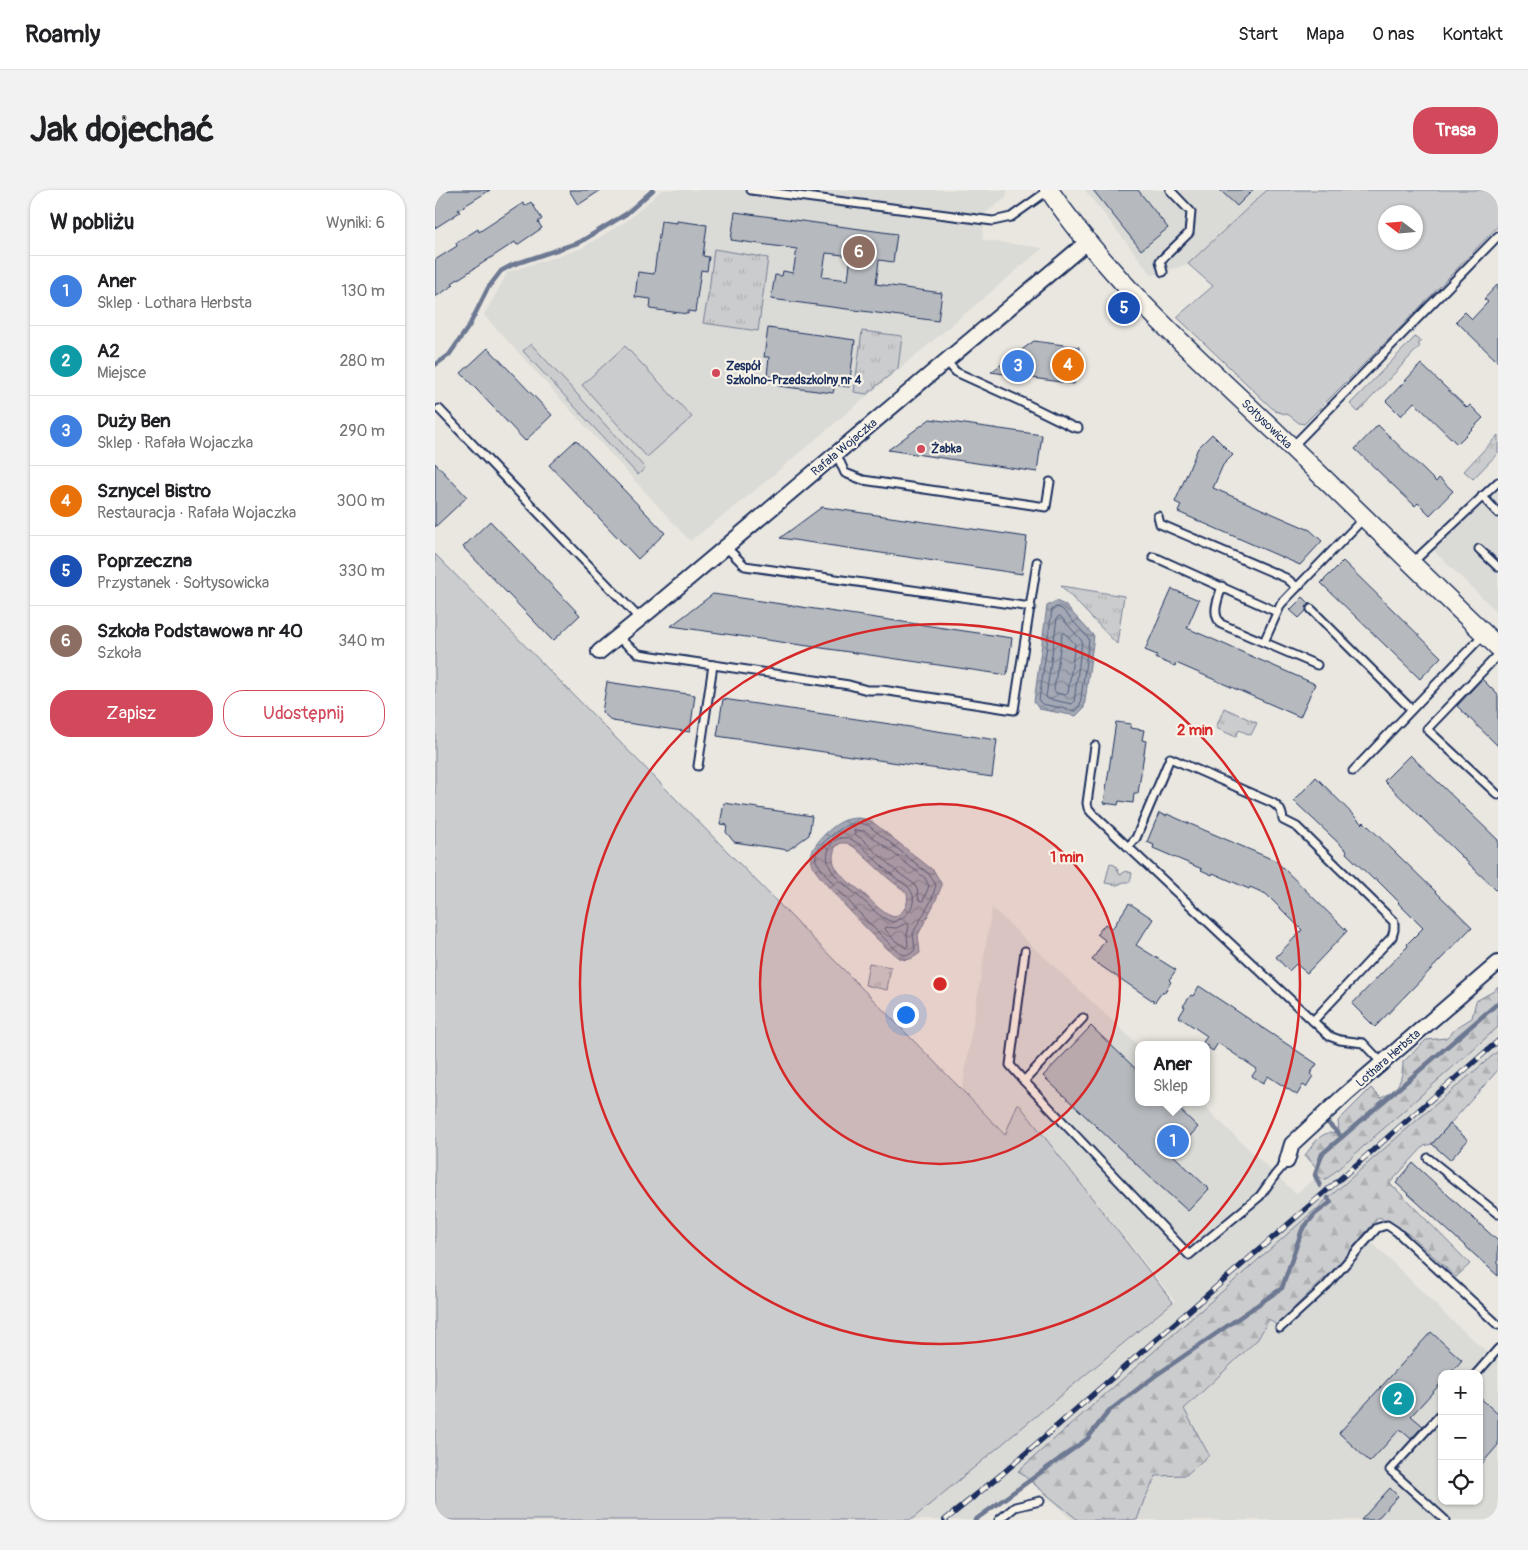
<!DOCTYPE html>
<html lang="pl">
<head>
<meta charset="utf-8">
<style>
  body { margin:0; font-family:Pangolin,sans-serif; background:#f2f2f2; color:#202124 }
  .controls { position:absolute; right:15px; bottom:15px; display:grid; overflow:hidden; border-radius:10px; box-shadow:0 1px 4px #0004 }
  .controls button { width:45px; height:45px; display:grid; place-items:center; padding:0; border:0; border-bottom:1px solid #e0e0e0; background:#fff; color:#202124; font:25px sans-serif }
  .compass { position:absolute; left:943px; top:15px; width:45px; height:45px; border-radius:50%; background:#fff; box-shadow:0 1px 4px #0004; rotate:286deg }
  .you { position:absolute; left:470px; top:824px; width:18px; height:18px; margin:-12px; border:4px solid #fff; border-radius:50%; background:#1a73e8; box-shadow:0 0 0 8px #1a73e833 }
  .badge { display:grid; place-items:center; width:32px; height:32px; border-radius:50%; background:#d1495b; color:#fff; font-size:16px; font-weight:700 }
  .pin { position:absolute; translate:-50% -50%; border:2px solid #fff; box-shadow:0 1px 5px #0006 }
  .popup { position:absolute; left:700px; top:851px; width:75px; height:65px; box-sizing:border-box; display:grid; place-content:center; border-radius:10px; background:#fff; filter:drop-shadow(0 1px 4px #0005); font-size:16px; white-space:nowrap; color:#757577 }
  .popup b { font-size:19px; color:#202124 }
  .popup::after { content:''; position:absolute; left:50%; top:100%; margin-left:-10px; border:10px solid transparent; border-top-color:#fff }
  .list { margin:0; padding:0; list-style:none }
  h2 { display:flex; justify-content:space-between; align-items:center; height:65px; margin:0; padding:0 20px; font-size:21px }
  h2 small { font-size:16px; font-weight:400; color:#757577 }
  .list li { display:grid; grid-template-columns:32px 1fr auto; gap:15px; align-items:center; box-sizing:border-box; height:70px; padding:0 20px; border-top:1px solid #e0e0e0 }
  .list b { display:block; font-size:19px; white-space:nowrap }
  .list p { margin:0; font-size:16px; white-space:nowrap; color:#757577 }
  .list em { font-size:16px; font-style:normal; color:#757577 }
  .actions { display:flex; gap:10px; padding:15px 20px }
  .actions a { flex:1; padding:11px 0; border:1px solid #d1495b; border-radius:20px; text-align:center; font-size:18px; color:#d1495b }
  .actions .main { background:#d1495b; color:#fff }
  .icon { flex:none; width:28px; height:28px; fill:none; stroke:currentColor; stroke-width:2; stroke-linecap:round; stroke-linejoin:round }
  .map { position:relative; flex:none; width:1063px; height:1330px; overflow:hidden; border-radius:20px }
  header { display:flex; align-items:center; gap:30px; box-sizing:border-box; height:70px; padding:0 25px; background:#fff; border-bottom:1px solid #e0e0e0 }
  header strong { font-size:24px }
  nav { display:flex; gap:28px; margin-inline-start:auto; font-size:18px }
  .intro { display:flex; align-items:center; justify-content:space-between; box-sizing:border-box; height:120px; padding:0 30px }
  h1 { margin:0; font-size:35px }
  .button { padding:12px 22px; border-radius:20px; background:#d1495b; color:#fff; font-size:18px; font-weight:700 }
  main { display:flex; gap:30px; padding:0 30px }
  aside { flex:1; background:#fff; border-radius:20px; box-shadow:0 1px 4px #0004 }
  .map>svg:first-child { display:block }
  .built { fill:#dadad6; fill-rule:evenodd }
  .grass { fill:#cbcccd; stroke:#737e96; fill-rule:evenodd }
  .forest { fill:url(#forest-firs); stroke:#737e96 }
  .park { fill:url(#park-tufts); stroke:#737e96 }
  .water { fill:url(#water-waves); stroke:#6d7892; fill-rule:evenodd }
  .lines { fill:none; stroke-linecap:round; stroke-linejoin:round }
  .shore { stroke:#515f80; stroke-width:1 }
  .stream { stroke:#6d7892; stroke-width:4.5 }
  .building { fill:#b6babf; stroke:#1b2f5e; fill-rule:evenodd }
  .service-casing { stroke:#1b2f5e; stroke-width:11 }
  .minor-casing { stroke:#1b2f5e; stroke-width:18 }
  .tertiary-casing { stroke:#1b2f5e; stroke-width:21 }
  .service { stroke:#f7f3e8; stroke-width:7 }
  .minor { stroke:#f7f3e8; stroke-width:14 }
  .tertiary { stroke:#f7f3e8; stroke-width:18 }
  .rail-casing { stroke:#1b2f5e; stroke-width:5.5 }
  .rail { stroke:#f7f3e8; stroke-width:4; stroke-dasharray:11; stroke-linecap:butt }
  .ring { fill:none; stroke:#d62828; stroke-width:2.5 }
  .poi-dot { fill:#d1495b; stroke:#f7f3e8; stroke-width:2 }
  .labels { text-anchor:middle; stroke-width:4.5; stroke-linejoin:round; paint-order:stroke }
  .poi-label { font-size:12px; font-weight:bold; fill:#1b2f5e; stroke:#f7f3e8; text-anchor:start }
  .street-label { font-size:12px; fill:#1b2f5e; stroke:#f7f3e8 }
  .centre { fill:#d62828; stroke:#f7f3e8; stroke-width:2.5 }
  .ring-label { font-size:15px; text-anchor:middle; font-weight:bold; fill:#d62828; stroke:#f7f3e8; stroke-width:4.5; stroke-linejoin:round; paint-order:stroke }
</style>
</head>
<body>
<header>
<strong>Roamly</strong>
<nav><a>Start</a><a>Mapa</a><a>O nas</a><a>Kontakt</a></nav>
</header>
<div class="intro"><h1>Jak dojechać</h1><a class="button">Trasa</a></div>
<main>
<aside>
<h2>W pobliżu<small>Wyniki: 6</small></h2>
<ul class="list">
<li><span class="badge" style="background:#3f7fe0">1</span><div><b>Aner</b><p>Sklep · Lothara Herbsta</p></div><em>130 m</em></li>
<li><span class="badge" style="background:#0f9aa8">2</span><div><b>A2</b><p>Miejsce</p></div><em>280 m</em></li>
<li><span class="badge" style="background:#3f7fe0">3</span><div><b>Duży Ben</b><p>Sklep · Rafała Wojaczka</p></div><em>290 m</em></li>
<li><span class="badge" style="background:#e8710a">4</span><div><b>Sznycel Bistro</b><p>Restauracja · Rafała Wojaczka</p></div><em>300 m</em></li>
<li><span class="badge" style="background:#1a4fb4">5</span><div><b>Poprzeczna</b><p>Przystanek · Sołtysowicka</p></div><em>330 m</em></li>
<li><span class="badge" style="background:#8d6e63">6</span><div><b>Szkoła Podstawowa nr 40</b><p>Szkoła</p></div><em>340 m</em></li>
</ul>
<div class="actions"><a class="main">Zapisz</a><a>Udostępnij</a></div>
</aside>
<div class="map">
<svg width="1063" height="1330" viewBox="0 0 1063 1330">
  <defs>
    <pattern id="forest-firs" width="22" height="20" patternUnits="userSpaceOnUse" patternTransform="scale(1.25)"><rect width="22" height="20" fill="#cbcccd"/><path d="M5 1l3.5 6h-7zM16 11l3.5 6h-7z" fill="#aeb0b2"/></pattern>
    <pattern id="park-tufts" width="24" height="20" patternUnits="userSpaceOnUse" patternTransform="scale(1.25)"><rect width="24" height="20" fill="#cbcccd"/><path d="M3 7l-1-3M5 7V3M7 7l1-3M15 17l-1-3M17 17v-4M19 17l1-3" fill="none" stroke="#aeb0b2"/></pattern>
    <pattern id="water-waves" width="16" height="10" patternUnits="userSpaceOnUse" patternTransform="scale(1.25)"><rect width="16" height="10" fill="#a3a8b4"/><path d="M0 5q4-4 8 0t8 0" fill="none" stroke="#848996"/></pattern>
  </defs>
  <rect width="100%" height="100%" fill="#eae7e0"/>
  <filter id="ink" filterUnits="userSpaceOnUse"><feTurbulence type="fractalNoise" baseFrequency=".02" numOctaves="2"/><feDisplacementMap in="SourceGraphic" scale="10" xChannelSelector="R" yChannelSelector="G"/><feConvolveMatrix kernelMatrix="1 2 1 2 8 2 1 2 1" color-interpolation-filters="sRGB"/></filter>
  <g filter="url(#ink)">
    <g class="built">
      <path d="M227,0H572L571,8L550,23L547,50L608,58L306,312L255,351L49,125L73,82L145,59L193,30Z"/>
      <path d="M650,0H832L753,74L717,85Z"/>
      <path d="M1063,300V423L998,360Z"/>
      <path d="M557,718L704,856V912H764L861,1004L1063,831V877L904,1020L1013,1127L1063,1172V1330H637L600,1296L644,1248L541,1330H476L740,1111L583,913L570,945L527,900ZM1007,1184H1044V1311H1007Z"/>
    </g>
    <g class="grass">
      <path d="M832,0H1063V36L961,142L869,234L864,233L854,225L840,221L742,127L778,96L753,74ZM981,22V52H951V22Z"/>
      <path d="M980,147L986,152L983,154L985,156L923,222L915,214Z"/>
      <path d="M96,154L210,278L203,285L88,161Z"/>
      <path d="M190,156L257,227L212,267L147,195Z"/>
      <path d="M0,364L527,900L570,945L583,913L738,1112L476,1330H0Z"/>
    </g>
    <g class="forest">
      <path d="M1063,796V837L894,987L888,990L882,986L880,976L870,965C881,952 885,940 904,943L903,931L936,898L946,908C964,899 967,892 968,872L991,850L1011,848L1024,836L1037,828L1041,811L1059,801Z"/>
      <path d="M1063,861V880L997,954L989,956L955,993L1035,1074L1021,1087L975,1045L944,1027L900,1078L841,1135L834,1129L823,1149L749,1219L774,1265L751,1285L721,1286L709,1310L702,1330H643L583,1281L966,944Z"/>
    </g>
    <g class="park">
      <path d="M279,59L333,68L323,141L268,133L274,101Z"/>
      <path d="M427,141L467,146L463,178L432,204L419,202Z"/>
      <path d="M1063,245V263L1038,289L1029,281Z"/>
      <path d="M626,396L689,406L682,454Z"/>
      <path d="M789,518L822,533L816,545L804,540L801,547L781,538Z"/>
      <path d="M675,673L681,676L685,685L691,681L697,683L695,692H689L682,695L670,693Z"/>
      <path d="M434,773L456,777L452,800L430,795Z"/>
    </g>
    <g class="water">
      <path d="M621,411L630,415L659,446L649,518L641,526L604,519L599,512L612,416Z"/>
      <path d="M424,628L435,630L499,681L507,695L500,712L483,745L485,763C478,768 473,772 464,768C452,762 379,685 376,673C372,659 394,638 406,632C411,629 418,628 424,628ZM406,653H412L419,657L454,689L472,703C474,714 470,722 459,727C446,723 438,712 428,703C416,693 393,680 399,661C400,657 402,655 406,653Z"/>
    </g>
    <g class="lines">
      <g class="shore">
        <path d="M622,417L627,419L654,449L645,515L640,521L607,514L604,511L617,420Z"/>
        <path d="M625,426L647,451L639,512L637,514L613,509L611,507L622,428Z"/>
        <path d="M630,443L640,454L633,503L630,505L621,503L619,500L627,445Z"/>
        <path d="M424,633L433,635L494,684L501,695L496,711L478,743L480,760L475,764C471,765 470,765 467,764C456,758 383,681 381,670C379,662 388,652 394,648C404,639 411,634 424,633Z"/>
        <path d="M421,640L430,641L490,688L494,696L488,711L484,710L482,699L479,694L461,681L427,649L420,644L419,641Z"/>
        <path d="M405,648C410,648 412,647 416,649C432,658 443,674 457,685C462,690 471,694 475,699C485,713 471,729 458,732C443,728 436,716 424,707C411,695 389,682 393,662C395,654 398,651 405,648Z"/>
        <path d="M472,733L474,736L472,745L473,756L471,758L459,750L450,739L451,737L461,738Z"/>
      </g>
      <g class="stream">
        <path d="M0,175L14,165L34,136L53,98L66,81L77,75L145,52L191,24L218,0"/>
        <path d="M907,947L1063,813"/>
        <path d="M885,996L880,985L887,964L907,947L892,932"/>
        <path d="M540,1330L652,1249L674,1221L720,1186L847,1098L867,1040L880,1024L896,1012L893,1008"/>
      </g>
    </g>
    <g class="building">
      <path d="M0,0H55L23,20L25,22L0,38Z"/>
      <path d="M134,0H166L143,15Z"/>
      <path d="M658,0H703L733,38L706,60Z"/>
      <path d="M785,0H818L802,16Z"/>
      <path d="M96,12L107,29L103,32L107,38L82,55L80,52L17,93L19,95L0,107V70L22,56L21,53L43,39L44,42L88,13L90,16Z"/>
      <path d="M300,22L462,44L458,72L444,70L441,94L507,103L503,131L336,109L340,85L347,86L348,81L358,83L362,59L296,50ZM391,63L416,66L413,90L387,87Z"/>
      <path d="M226,31L242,33V31L272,35L268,66L274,67L272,81L266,80L260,122L253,121V124L215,119L216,109L200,107L203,82L219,84Z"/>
      <path d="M1063,94V172L1021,131L1030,122L1037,129L1053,112L1049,109Z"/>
      <path d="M333,138L420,150L414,197L400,195L398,203L343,196L345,188L332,186L334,167H329Z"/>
      <path d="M599,151L644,157L639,194L556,182Z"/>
      <path d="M53,158L117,225L90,251L26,183Z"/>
      <path d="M986,174L1032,218L1035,215L1048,228L1022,254L979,212L966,226L951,211Z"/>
      <path d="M495,229L607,245L602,282L453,260Z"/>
      <path d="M943,235L1001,292L1004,288L1018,301L995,325L983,313L980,316L920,259Z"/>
      <path d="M777,244L798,265L788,275L778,298L875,340L887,351L865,375L743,322L746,315L740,312L763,258Z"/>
      <path d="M141,250L230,343L203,369L114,275Z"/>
      <path d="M0,273L32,307L0,337Z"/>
      <path d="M387,317L592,347L587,384L345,348Z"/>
      <path d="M55,331L145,425L118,451L28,357Z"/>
      <path d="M908,371L1006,467L985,489L886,393Z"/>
      <path d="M737,399L764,410L752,438L880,494L865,527L741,473L740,476L720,468L722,465L710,460Z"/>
      <path d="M278,404L577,448L572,485L236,436Z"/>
      <path d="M868,407L875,414L872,416L871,421L864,428L855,420Z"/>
      <path d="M1047,489L1063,505V556L1022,516Z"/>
      <path d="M172,492L260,505L255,542L177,531L167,522Z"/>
      <path d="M288,509L562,550L557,587L282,546Z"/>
      <path d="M681,532L696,534L695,538L709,540L707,550L711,551L703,603H699L698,613L684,611L683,615L669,613Z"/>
      <path d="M975,565L1063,650V702L949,591Z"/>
      <path d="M881,587L927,634L929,632L1037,737L940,837L917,814L973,756L972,754L988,738L963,713L964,712L941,689L939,690L911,663L912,661L859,611Z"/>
      <path d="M289,613L377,626L374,645L353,660L299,652L291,642L292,635L285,634Z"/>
      <path d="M724,623L731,626L732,624L841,671L912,741L872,783L861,774L854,781L841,767L867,740L831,704L815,697L814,699L778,683L777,685L766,680L767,679L718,658L719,655L712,652Z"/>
      <path d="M694,713L718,729L701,755L741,780L734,790L736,792L729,803L727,802L720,812L657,770L670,750L662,744L670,734L677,739Z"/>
      <path d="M764,796L882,874L875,884L878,886L871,897L868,895L862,905L833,886L828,893L817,886L822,879L783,853L778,861L772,857V855L767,854L772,846L744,827L750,817L748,816L756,805L758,806Z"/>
      <path d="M656,836L704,882V912H737L763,937L738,965L774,999L753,1021L716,988L608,886Z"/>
      <path d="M1015,934L1033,950L1015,970L997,954Z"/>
      <path d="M978,973L1063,1051V1086L961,993Z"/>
      <path d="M996,1142L1027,1170L1015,1184H1007V1192L976,1226L988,1236L976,1249L965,1239L935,1272L904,1243Z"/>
      <path d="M1044,1207L1063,1224V1255L1044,1277Z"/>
      <path d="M955,1298L963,1306L941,1330H926Z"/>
    </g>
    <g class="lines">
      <defs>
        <g id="service">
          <path d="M316,0L558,31L576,27L614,0"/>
          <path d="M728,82L725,71L754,43L756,22L735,0"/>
          <path d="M511,171L521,182L585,211L638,237L643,238"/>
          <path d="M4,219L205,429"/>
          <path d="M857,257L1063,46"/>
          <path d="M401,263L410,283L428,290L611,317L615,292"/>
          <path d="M1047,306L1063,323"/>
          <path d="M723,326L725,334L851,388L862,397"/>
          <path d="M291,357L310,376L596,417"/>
          <path d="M1044,359L1063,377"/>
          <path d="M718,367L724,369L842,422"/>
          <path d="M977,373L1063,292"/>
          <path d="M787,396C783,410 776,423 786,434L882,475"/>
          <path d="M876,419L976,519"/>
          <path d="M182,447L204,464L414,495L432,500H447L579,520L602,372"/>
          <path d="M829,452L846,414L929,328"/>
          <path d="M1063,465L992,539L1063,605"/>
          <path d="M660,556L652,613L653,618L657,623L894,846L905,850L928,853L947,873"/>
          <path d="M263,576L278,475"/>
          <path d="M918,581L1049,444"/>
          <path d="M693,657L701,648L735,568L838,613C845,618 847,621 848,630L862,637L959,732V740L957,747L878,831"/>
          <path d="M648,828L589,891L754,1065L825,1006L840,985L852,971"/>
          <path d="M589,891L575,875L590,761"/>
          <path d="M993,968L1063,1024"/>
          <path d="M845,1138L891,1096L942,1038L952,1035L961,1041L1063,1135"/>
          <path d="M1041,1184L1063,1159"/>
          <path d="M1007,1223L955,1280L1010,1330"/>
          <path d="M564,1330L580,1317L605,1311"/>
        </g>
        <g id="minor">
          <path d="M164,462L217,419L652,52"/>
          <path d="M852,971L857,954L911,904L1063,773"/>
        </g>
        <path id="tertiary" d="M614,0C676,92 761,166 841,242C915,313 989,385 1063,457"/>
      </defs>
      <use href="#service" class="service-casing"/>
      <use href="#minor" class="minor-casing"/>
      <use href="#tertiary" class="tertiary-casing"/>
      <use href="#service" class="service"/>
      <use href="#minor" class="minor"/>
      <use href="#tertiary" class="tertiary"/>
      <defs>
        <path id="rail" d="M510,1330L567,1284L1063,851"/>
      </defs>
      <use href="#rail" class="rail-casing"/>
      <use href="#rail" class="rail"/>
    </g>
  </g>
  <circle cx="505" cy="794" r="180" fill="#d62828" fill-opacity=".12"/>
  <g class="ring">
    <circle cx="505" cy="794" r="180"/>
    <circle cx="505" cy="794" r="360"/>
  </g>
  <g class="poi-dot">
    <circle cx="281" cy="183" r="5"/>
    <circle cx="486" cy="259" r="5"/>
  </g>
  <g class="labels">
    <g class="poi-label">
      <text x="291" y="180">Zespół<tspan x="291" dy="14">Szkolno-Przedszkolny nr 4</tspan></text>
      <text x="496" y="263">Żabka</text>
    </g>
    <g class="street-label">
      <text transform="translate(832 234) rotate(44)" y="4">Sołtysowicka</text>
      <text transform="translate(409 257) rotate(-40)" y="4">Rafała Wojaczka</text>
      <text transform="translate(953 868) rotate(-41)" y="4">Lothara Herbsta</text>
    </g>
  </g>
  <circle cx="505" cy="794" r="8" class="centre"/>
  <g class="ring-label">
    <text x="760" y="545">2 min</text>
    <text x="632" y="672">1 min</text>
  </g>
</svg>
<div class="controls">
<button>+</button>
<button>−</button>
<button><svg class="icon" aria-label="locate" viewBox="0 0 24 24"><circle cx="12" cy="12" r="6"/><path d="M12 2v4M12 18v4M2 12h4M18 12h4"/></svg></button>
</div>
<svg class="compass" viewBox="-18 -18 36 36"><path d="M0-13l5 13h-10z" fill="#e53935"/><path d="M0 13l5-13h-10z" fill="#757577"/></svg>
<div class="you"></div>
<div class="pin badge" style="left:738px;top:951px;background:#3f7fe0">1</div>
<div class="popup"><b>Aner</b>Sklep</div>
<div class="pin badge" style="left:963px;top:1209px;background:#0f9aa8">2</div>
<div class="pin badge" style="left:583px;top:176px;background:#3f7fe0">3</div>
<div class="pin badge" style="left:633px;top:175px;background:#e8710a">4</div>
<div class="pin badge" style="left:689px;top:118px;background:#1a4fb4">5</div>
<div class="pin badge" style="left:424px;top:62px;background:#8d6e63">6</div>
</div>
</main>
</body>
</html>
